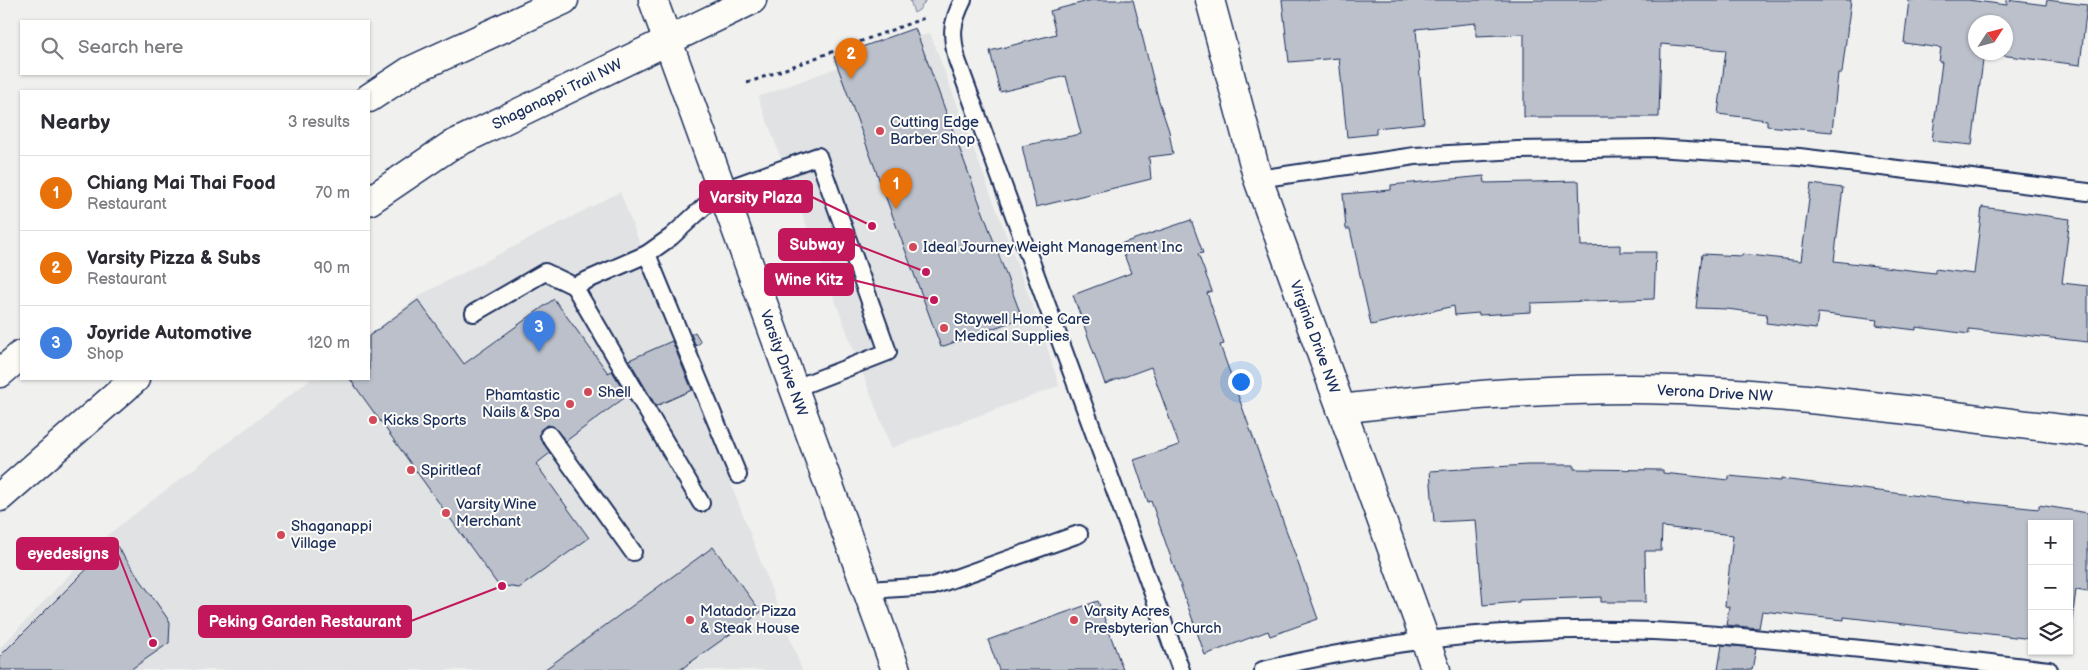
<!DOCTYPE html>
<html lang="en">
<head>
<meta charset="utf-8">
<style>
  body { margin:0; font-family:"Balsamiq Sans",sans-serif; background:#f2f2f3; color:#2b2b33 }
  .controls { position:absolute; right:15px; bottom:15px; display:grid; overflow:hidden; border-radius:0px; box-shadow:0 1px 4px #0004 }
  .controls button { width:45px; height:45px; display:grid; place-items:center; padding:0; border:0; border-bottom:1px solid #e1e1e2; background:#fff; color:#2b2b33; font:25px sans-serif }
  .compass { position:absolute; left:1968px; top:15px; width:45px; height:45px; border-radius:50%; background:#fff; box-shadow:0 1px 4px #0004; rotate:54deg }
  .you { position:absolute; left:1240px; top:381px; width:18px; height:18px; margin:-12px; border:4px solid #fff; border-radius:50%; background:#1a73e8; box-shadow:0 0 0 8px #1a73e833 }
  .badge { display:grid; place-items:center; width:32px; height:32px; border-radius:50%; background:#d1495b; color:#fff; font-size:16px; font-weight:700 }
  .pin { position:absolute; translate:-50% -41px; filter:drop-shadow(0 1px 2px #0008) }
  .pin::after { content:''; position:absolute; top:26px; width:18px; height:15px; background:inherit; clip-path:polygon(0 0,100% 0,50% 100%) }
  .list { margin:0; padding:0; list-style:none }
  h2 { display:flex; justify-content:space-between; align-items:center; height:65px; margin:0; padding:0 20px; font-size:21px }
  h2 small { font-size:16px; font-weight:400; color:#7c7c81 }
  .list li { display:grid; grid-template-columns:32px 1fr auto; gap:15px; align-items:center; box-sizing:border-box; height:75px; padding:0 20px; border-top:1px solid #e1e1e2 }
  .list b { display:block; font-size:19px; white-space:nowrap }
  .list p { margin:0; font-size:16px; white-space:nowrap; color:#7c7c81 }
  .list em { font-size:16px; font-style:normal; color:#7c7c81 }
  .icon { flex:none; width:28px; height:28px; fill:none; stroke:currentColor; stroke-width:2; stroke-linecap:round; stroke-linejoin:round }
  .map { position:relative; flex:none; width:2088px; height:670px; overflow:hidden }
  .search { position:absolute; background:#fff; box-shadow:0 1px 4px #0004; left:20px; top:20px; width:350px; height:55px; display:flex; align-items:center; gap:12px; box-sizing:border-box; padding:0 18px; border-radius:0px; color:#7c7c81; font-size:19px }
  .panel { position:absolute; background:#fff; box-shadow:0 1px 4px #0004; left:20px; top:90px; width:350px; height:290px; border-radius:0px }
  .map>svg:first-child { display:block }
  .built { fill:#e0e2e3 }
  .green { fill:#d0d3d8; stroke:#76819b }
  .building { fill:#bbc0ca; stroke:#1b2f5e; fill-rule:evenodd }
  .lines { fill:none; stroke-linecap:round; stroke-linejoin:round }
  .service-casing { stroke:#1b2f5e; stroke-width:20 }
  .minor-casing { stroke:#1b2f5e; stroke-width:31 }
  .primary-casing { stroke:#1b2f5e; stroke-width:31 }
  .path { stroke:#1b2f5e; stroke-width:3; stroke-dasharray:4 4; stroke-linecap:butt }
  .service { stroke:#fdfcf7; stroke-width:16 }
  .minor { stroke:#fdfcf7; stroke-width:28 }
  .primary { stroke:#fdfcf7; stroke-width:28 }
  .poi-dot { fill:#d1495b; stroke:#fdfcf7; stroke-width:2 }
  .labels { text-anchor:middle; stroke-width:4; stroke-linejoin:round; paint-order:stroke }
  .street-label { font-size:15px; fill:#1b2f5e; stroke:#fdfcf7 }
  .poi-label { font-size:15px; fill:#1b2f5e; stroke:#fdfcf7; text-anchor:start }
  .leader { fill:none; stroke:#c2185b; stroke-width:2 }
  .callout-dot { fill:#c2185b; stroke:#fdfcf7; stroke-width:2 }
  .callout { fill:#c2185b; stroke:#c2185b; stroke-width:2 }
  .callout-label { font-size:16px; text-anchor:middle; font-weight:bold; fill:#fff }
</style>
</head>
<body>
<div class="map">
<svg width="2088" height="670" viewBox="0 0 2088 670">
  <rect width="100%" height="100%" fill="#f0f0ee"/>
  <filter id="ink" filterUnits="userSpaceOnUse"><feTurbulence type="fractalNoise" baseFrequency=".02" numOctaves="2"/><feDisplacementMap in="SourceGraphic" scale="10" xChannelSelector="R" yChannelSelector="G"/><feConvolveMatrix kernelMatrix="1 2 1 2 8 2 1 2 1" color-interpolation-filters="sRGB"/></filter>
  <g filter="url(#ink)">
    <g class="built">
      <path d="M930,33L1043,333L1059,386L891,448L758,97Z"/>
      <path d="M620,192L802,670H0V648L106,536L311,379H369V335L422,294Z"/>
    </g>
    <path class="green" d="M910,0H926L919,10L914,13Z"/>
    <g class="building">
      <path d="M1092,0H1133L1158,98L1169,131L1173,154L1149,157L1151,179L1036,207L1022,146L1081,134L1066,76L1000,92L990,51L1056,34L1050,11Z"/>
      <path d="M1282,0H1851L1842,73H1838L1832,132L1767,126V120L1718,114L1726,50L1661,44L1659,117H1524V34L1476,36V23L1416,29L1424,123L1376,128V134L1347,137L1339,58L1289,62Z"/>
      <path d="M1909,0H1968L2007,5V0L2046,5L2047,0L2087,5L2080,65L1984,53L1972,145L1932,141L1942,62H1939L1941,48L1904,43ZM1976,22H2006V52H1976Z"/>
      <path d="M915,28L1022,318L941,347L834,57Z"/>
      <path d="M1484,176L1485,183L1579,181L1581,246L1620,245V252H1656L1654,299L1531,303V312L1479,315V313L1455,315L1454,306L1371,325L1350,229H1346L1343,194L1391,190V185Z"/>
      <path d="M1811,184L1843,188L1834,261L1935,273V269L1974,274L1982,207L2070,219L2062,283L2088,286V342L1969,329V334L1916,327V330L1876,325L1877,320L1818,313L1816,329L1766,323L1767,314L1727,309L1696,308L1702,254L1742,256V254L1801,261Z"/>
      <path d="M1191,220L1203,253L1198,254L1212,291L1207,293L1224,344L1220,345L1318,619L1270,636L1268,631L1205,655L1151,501L1148,502L1134,460L1179,445L1151,367L1105,384L1073,295L1131,273L1120,244Z"/>
      <path d="M554,299L608,373L612,371L627,396L566,441L553,426L548,425L540,430L541,440L550,453L536,464L589,538L519,588L498,585L350,379H369V336L418,300L464,364Z"/>
      <path d="M695,332L701,342L696,346L691,334Z"/>
      <path d="M672,341L692,390L656,406L629,360Z"/>
      <path d="M1527,465H1574V469L1663,470V473L1729,480V476L1781,481V479L1952,500L2039,509V505L2088,513V592L2076,590L2069,643V524H2032V639L1844,617V620L1762,611L1759,628L1726,625L1729,607L1725,606L1733,535L1662,527L1661,551H1645L1646,602H1601V597L1519,600V602L1483,605L1476,520L1434,522L1430,471Z"/>
      <path d="M114,542L170,622L169,643L130,670H0V656Z"/>
      <path d="M713,547L761,612L680,670H544Z"/>
      <path d="M1098,601L1123,670H999L988,640Z"/>
      <path d="M1722,645L1756,648L1752,670H1718Z"/>
    </g>
    <g class="lines">
      <defs>
        <g id="service">
          <path d="M963,0C951,24 951,34 957,60L1181,670"/>
          <path d="M1258,179L1415,156L1518,150L1655,148L1799,157L2088,192"/>
          <path d="M647,254L574,286L701,503"/>
          <path d="M474,313L545,272L574,286"/>
          <path d="M549,435L633,552"/>
          <path d="M738,475L647,254L671,237L721,191L818,156L888,352L793,389"/>
          <path d="M867,590L933,586L1079,534"/>
          <path d="M1263,670C1378,642 1498,628 1617,630C1689,631 1760,638 1831,646C1904,653 1976,661 2049,670"/>
        </g>
        <g id="minor">
          <path d="M653,0L896,670"/>
          <path d="M1210,0L1258,179L1436,670"/>
          <path d="M1341,409C1438,397 1535,389 1632,389C1784,390 1937,415 2088,432"/>
        </g>
        <g id="primary">
          <path d="M369,98L410,71L564,0"/>
          <path d="M369,201L450,146L752,0"/>
          <path d="M0,373L21,355"/>
          <path d="M0,497L135,379"/>
        </g>
      </defs>
      <use href="#service" class="service-casing"/>
      <use href="#minor" class="minor-casing"/>
      <use href="#primary" class="primary-casing"/>
      <path class="path" d="M747,83L927,17"/>
      <use href="#service" class="service"/>
      <use href="#minor" class="minor"/>
      <use href="#primary" class="primary"/>
    </g>
  </g>
  <g class="poi-dot">
    <circle cx="880" cy="131" r="5"/>
    <circle cx="913" cy="247" r="5"/>
    <circle cx="944" cy="328" r="5"/>
    <circle cx="588" cy="392" r="5"/>
    <circle cx="570" cy="404" r="5"/>
    <circle cx="373" cy="420" r="5"/>
    <circle cx="411" cy="470" r="5"/>
    <circle cx="446" cy="513" r="5"/>
    <circle cx="281" cy="535" r="5"/>
    <circle cx="690" cy="620" r="5"/>
    <circle cx="1074" cy="620" r="5"/>
  </g>
  <g class="labels">
    <g class="street-label">
      <text transform="translate(557 94) rotate(-26)" y="5">Shaganappi Trail NW</text>
      <text transform="translate(1315 337) rotate(70)" y="5">Virginia Drive NW</text>
      <text transform="translate(784 363) rotate(70)" y="5">Varsity Drive NW</text>
      <text transform="translate(1715 393) rotate(3)" y="5">Verona Drive NW</text>
    </g>
    <g class="poi-label">
      <text x="890" y="127">Cutting Edge<tspan x="890" dy="17">Barber Shop</tspan></text>
      <text x="923" y="252">Ideal Journey Weight Management Inc</text>
      <text x="954" y="324">Staywell Home Care<tspan x="954" dy="17">Medical Supplies</tspan></text>
      <text x="598" y="397">Shell</text>
      <text x="560" y="400" text-anchor="end">Phamtastic<tspan x="560" dy="17">Nails &amp; Spa</tspan></text>
      <text x="383" y="425">Kicks Sports</text>
      <text x="421" y="475">Spiritleaf</text>
      <text x="456" y="509">Varsity Wine<tspan x="456" dy="17">Merchant</tspan></text>
      <text x="291" y="531">Shaganappi<tspan x="291" dy="17">Village</tspan></text>
      <text x="700" y="616">Matador Pizza<tspan x="700" dy="17">&amp; Steak House</tspan></text>
      <text x="1084" y="616">Varsity Acres<tspan x="1084" dy="17">Presbyterian Church</tspan></text>
    </g>
  </g>
  <path class="leader" d="M872 226L812 197M926 272L854 244M934 300L853 280M153 643L118 554M502 586L411 621"/>
  <g class="callout-dot">
    <circle cx="872" cy="226" r="5"/>
    <circle cx="926" cy="272" r="5"/>
    <circle cx="934" cy="300" r="5"/>
    <circle cx="153" cy="643" r="5"/>
    <circle cx="502" cy="586" r="5"/>
  </g>
  <g class="callout">
    <rect x="700" y="181" width="112" height="31" rx="5"/>
    <rect x="779" y="229" width="75" height="31" rx="5"/>
    <rect x="765" y="264" width="88" height="31" rx="5"/>
    <rect x="17" y="538" width="101" height="31" rx="5"/>
    <rect x="199" y="606" width="212" height="31" rx="5"/>
  </g>
  <g class="callout-label">
    <text x="756" y="203">Varsity Plaza</text>
    <text x="817" y="250">Subway</text>
    <text x="809" y="285">Wine Kitz</text>
    <text x="68" y="559">eyedesigns</text>
    <text x="305" y="627">Peking Garden Restaurant</text>
  </g>
</svg>
<div class="controls">
<button>+</button>
<button>−</button>
<button><svg class="icon" aria-label="layers" viewBox="0 0 24 24"><path d="M12 4l9 5-9 5-9-5zM3 14l9 5 9-5"/></svg></button>
</div>
<svg class="compass" viewBox="-18 -18 36 36"><path d="M0-13l5 13h-10z" fill="#e53935"/><path d="M0 13l5-13h-10z" fill="#7c7c81"/></svg>
<div class="you"></div>
<div class="pin badge" style="left:896px;top:209px;background:#e8710a">1</div>
<div class="pin badge" style="left:851px;top:79px;background:#e8710a">2</div>
<div class="pin badge" style="left:539px;top:352px;background:#3f7fe0">3</div>
<div class="search"><svg class="icon" aria-label="search" viewBox="0 0 24 24"><circle cx="10" cy="10" r="6"/><path d="M15 15l6 6"/></svg>Search here</div>
<section class="panel">
<h2>Nearby<small>3 results</small></h2>
<ul class="list">
<li><span class="badge" style="background:#e8710a">1</span><div><b>Chiang Mai Thai Food</b><p>Restaurant</p></div><em>70 m</em></li>
<li><span class="badge" style="background:#e8710a">2</span><div><b>Varsity Pizza &amp; Subs</b><p>Restaurant</p></div><em>90 m</em></li>
<li><span class="badge" style="background:#3f7fe0">3</span><div><b>Joyride Automotive</b><p>Shop</p></div><em>120 m</em></li>
</ul>
</section>
</div>
</body>
</html>
